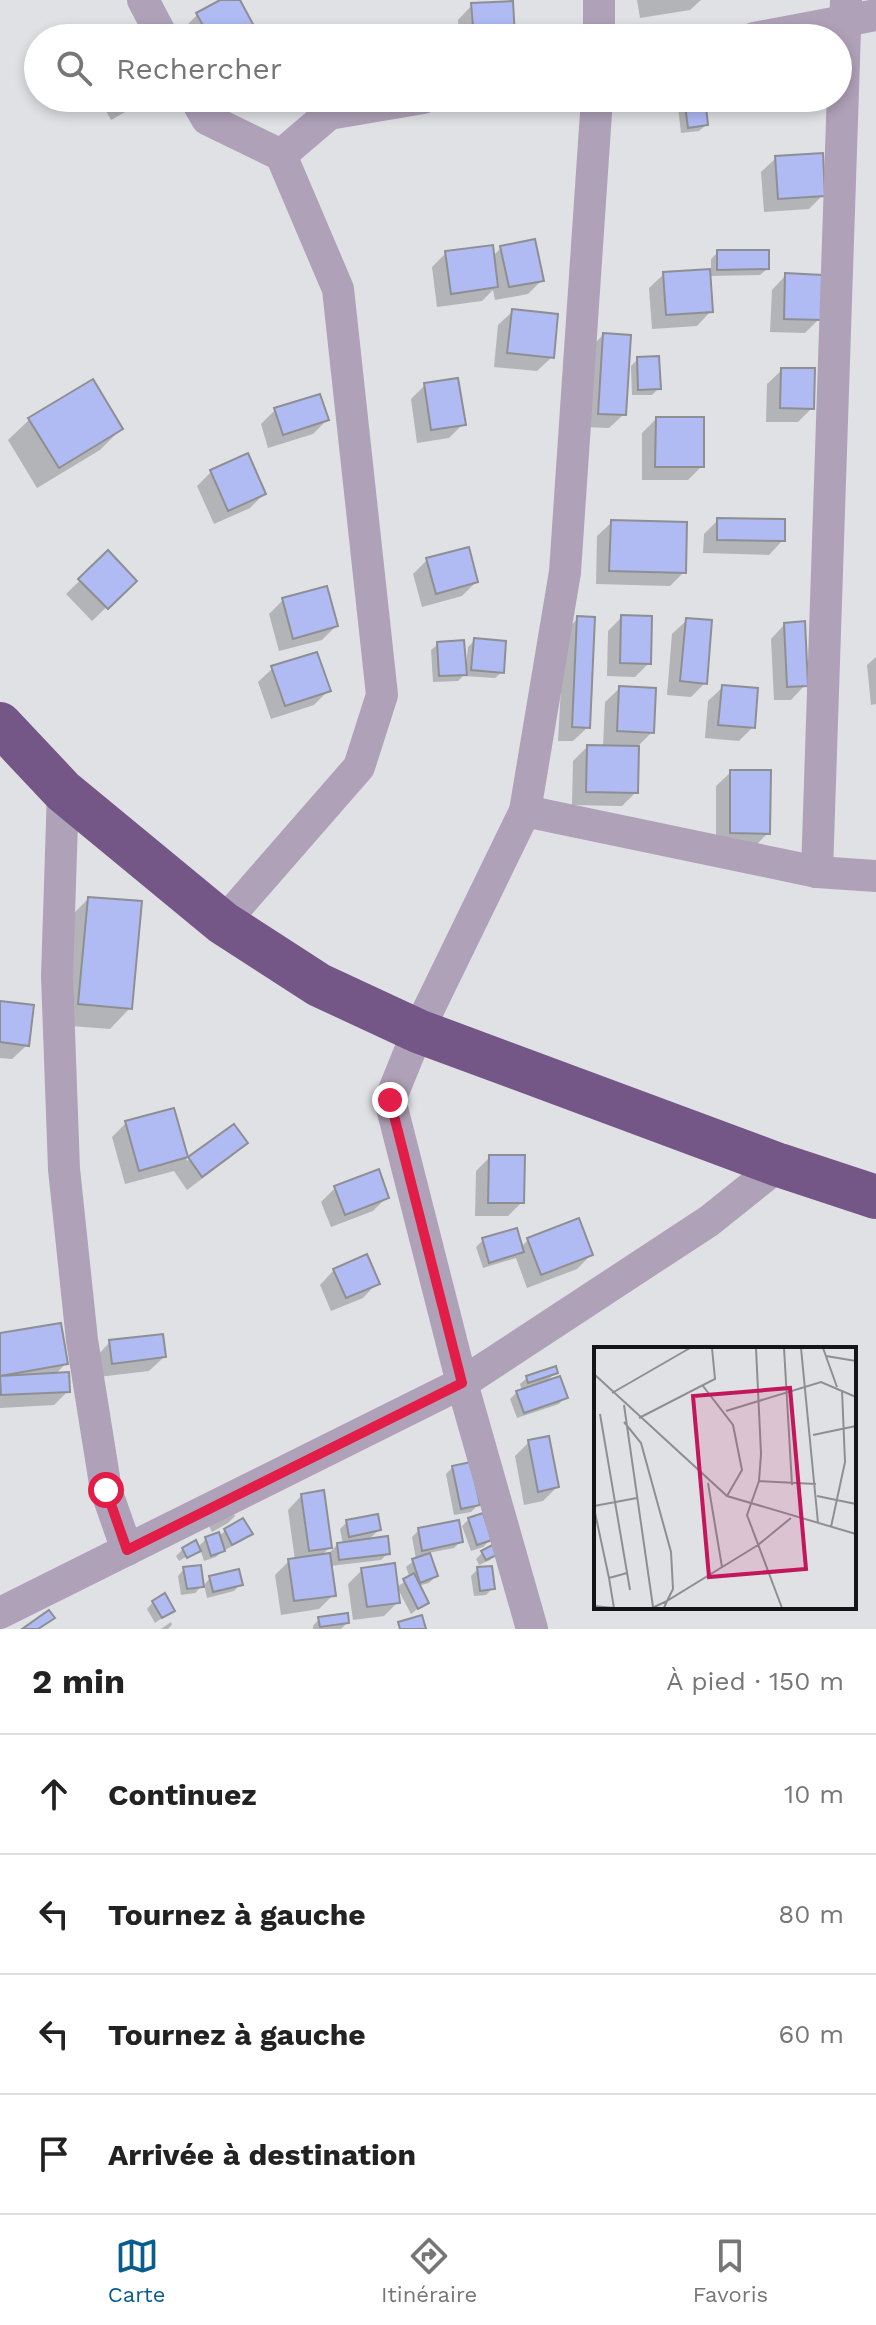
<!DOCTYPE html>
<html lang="fr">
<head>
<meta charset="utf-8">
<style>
  body { margin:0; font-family:"Work Sans",sans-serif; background:#f2f2f2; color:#222 }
  .stop { position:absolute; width:24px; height:24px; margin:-18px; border:6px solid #e11d48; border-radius:50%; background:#fff }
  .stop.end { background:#e11d48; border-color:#fff; box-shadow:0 2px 8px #0008 }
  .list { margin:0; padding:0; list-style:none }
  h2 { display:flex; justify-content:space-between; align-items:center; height:104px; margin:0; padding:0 32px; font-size:34px }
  h2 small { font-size:26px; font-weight:400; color:#767676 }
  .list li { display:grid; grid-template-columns:52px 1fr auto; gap:24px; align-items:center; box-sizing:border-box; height:120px; padding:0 32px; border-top:2px solid #e0e0e0 }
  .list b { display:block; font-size:30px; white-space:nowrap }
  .list em { font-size:26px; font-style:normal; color:#767676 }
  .icon { flex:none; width:44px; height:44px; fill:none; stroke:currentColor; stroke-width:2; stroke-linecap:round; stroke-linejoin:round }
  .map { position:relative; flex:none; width:876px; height:1629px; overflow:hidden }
  .search { position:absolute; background:#fff; box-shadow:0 4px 12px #0003; left:24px; right:24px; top:24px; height:88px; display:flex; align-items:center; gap:20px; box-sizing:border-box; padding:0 28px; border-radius:44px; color:#767676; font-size:30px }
  .sheet { height:584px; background:#fff }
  nav { display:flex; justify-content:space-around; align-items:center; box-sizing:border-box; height:112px; border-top:2px solid #e0e0e0; background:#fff; font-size:22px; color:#767676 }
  nav a { display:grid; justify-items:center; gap:4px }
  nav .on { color:#085c8e }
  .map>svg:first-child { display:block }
  .shadow { fill:#0003 }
  .building { fill:#b0baf3; stroke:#8e8f93; stroke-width:2 }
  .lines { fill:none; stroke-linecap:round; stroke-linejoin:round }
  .street { stroke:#afa1b8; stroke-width:32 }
  .highway { stroke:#745787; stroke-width:44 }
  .route { stroke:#e11d48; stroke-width:10 }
  .inset-road { fill:none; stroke:#8f8f93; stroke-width:2 }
  .view { fill:#c2185b; fill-opacity:0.15; stroke:#c2185b; stroke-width:4 }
  .inset-edge { fill:none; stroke:#151517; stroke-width:4 }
</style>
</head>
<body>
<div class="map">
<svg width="876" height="1629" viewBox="0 0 876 1629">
  <rect width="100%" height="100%" fill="#e0e1e5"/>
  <g class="shadow">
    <path d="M224,0H238L252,25L239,38H188L183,29L197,15Z"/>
    <path d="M637,0H701L690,10L640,18Z"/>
    <path d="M472,5L513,38H459L458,20Z"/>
    <path d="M99,98H150L111,120Z"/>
    <path d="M677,98H703L706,125L699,131L681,133Z"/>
    <path d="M776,158L823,195L809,209L764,212L761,172Z"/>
    <path d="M501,248L542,280L528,294L495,300L493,290L482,301L437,307L432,267L446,253L492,257Z"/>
    <path d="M718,252L767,269L760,275L709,276L711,311L697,326L652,329L649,288L664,274L711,271V259Z"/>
    <path d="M786,275L819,319L805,333L770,332L772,290Z"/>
    <path d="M513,311L552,357L537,371L494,367L498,325Z"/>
    <path d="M603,335L624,414L609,428L584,427L589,349Z"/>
    <path d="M638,359L659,388L652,395H632L631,366Z"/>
    <path d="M782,370L812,408L798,422H766L767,384Z"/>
    <path d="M425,385L463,424L449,438L417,443L411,399Z"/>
    <path d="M275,410L327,420L313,434L268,448L261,424Z"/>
    <path d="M656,419L702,466L688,480H642V433Z"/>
    <path d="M29,420L121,429L100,450L37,488L8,440Z"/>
    <path d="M247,456L264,494L250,508L214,524L197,486L211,472Z"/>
    <path d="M718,520L783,540L769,555L703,553L704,534Z"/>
    <path d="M612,522L684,572L670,586L596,584L597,536Z"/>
    <path d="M108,553L134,581L92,621L66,594Z"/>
    <path d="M427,560L476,582L462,596L422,607L413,574Z"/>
    <path d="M283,600L336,626L322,640L279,651L269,614Z"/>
    <path d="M622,617L649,663L635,677L607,676L608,631Z"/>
    <path d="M578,618L588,727L573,741H558L564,633Z"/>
    <path d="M687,620L705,683L691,697L667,695L672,634Z"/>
    <path d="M785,624L805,685L791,700H774L771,639Z"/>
    <path d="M475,640L502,672L495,678L463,676L458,681L433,682L431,650L438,644L466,665L468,647Z"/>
    <path d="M876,657V704L871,705L867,665Z"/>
    <path d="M273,668L328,691L314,705L271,719L258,682Z"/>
    <path d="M723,687L753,727L739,741L705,738L708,701Z"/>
    <path d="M620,688L652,732L638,746L636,792L622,806L572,805L573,761L587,747H603L605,702Z"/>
    <path d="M731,772L768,833L754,847H716V786Z"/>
    <path d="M88,899L130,1008L110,1029L58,1025L67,920Z"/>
    <path d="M0,1003L27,1045L12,1059L0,1058Z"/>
    <path d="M173,1111L187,1161L234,1127L246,1143L231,1157L187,1190L174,1171L125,1184L112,1137L126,1123Z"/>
    <path d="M490,1157L522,1202L508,1216H475L476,1171Z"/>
    <path d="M335,1188L387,1197L373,1211L331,1227L321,1202Z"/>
    <path d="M483,1240L521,1247L528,1240L591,1255L577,1269L527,1288L516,1258L483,1268L476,1247Z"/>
    <path d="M334,1270L377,1283L363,1298L331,1311L320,1285Z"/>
    <path d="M0,1335L66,1363L55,1375L68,1391L54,1405L0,1408Z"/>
    <path d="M110,1342L164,1357L149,1371L98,1377L96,1357Z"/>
    <path d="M556,1372L545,1383L565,1397L559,1404L517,1418L510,1399L517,1392L522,1391L520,1384L527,1378Z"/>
    <path d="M529,1442L557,1487L543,1501L524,1505L515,1456Z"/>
    <path d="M453,1467L478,1505L471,1512L454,1515L446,1474Z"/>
    <path d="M302,1495L330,1547L320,1557L331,1555V1551L338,1544H343L340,1529L347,1522L379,1530L368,1540L388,1553L381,1560L330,1566L333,1595L319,1609L281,1615L275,1575L289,1561L295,1560L288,1510Z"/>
    <path d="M231,1509L235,1516L228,1523L212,1532L208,1524Z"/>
    <path d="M469,1519L490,1540L483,1547L471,1551L462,1526Z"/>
    <path d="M419,1530L461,1541L454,1548L428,1553L436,1576L429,1583L418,1586L426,1602L411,1614L397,1587L410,1578L406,1567L416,1559L412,1537Z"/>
    <path d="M225,1531L250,1534L244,1540L225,1550L224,1549L216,1557L204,1561L200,1549L194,1555V1552L179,1561L176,1556L183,1549L197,1548L206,1539L218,1537Z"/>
    <path d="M483,1552L496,1554L490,1560L479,1565L476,1559Z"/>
    <path d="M184,1569L202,1586L195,1593L181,1595L178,1576Z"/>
    <path d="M478,1569L493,1588L486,1595L474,1596L471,1576Z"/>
    <path d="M362,1570L398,1602L384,1616L353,1620L348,1584Z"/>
    <path d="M210,1578L241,1584L234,1591L207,1598L204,1585Z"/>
    <path d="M153,1602L172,1611L155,1623L147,1609Z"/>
    <path d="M319,1619L347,1623L341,1629H313V1626Z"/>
    <path d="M171,1622L172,1625L168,1629H161Z"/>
  </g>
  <g class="building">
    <path d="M220,0H240L254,26L232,38H210L196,13Z"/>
    <path d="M513,1L515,38H474L471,3Z"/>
    <path d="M130,27L136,38H110Z"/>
    <path d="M121,98H144L126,108Z"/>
    <path d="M684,98H705L708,125L688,128Z"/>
    <path d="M823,153L825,196L778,199L775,156Z"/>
    <path d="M535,239L544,281L509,287L500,246Z"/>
    <path d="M493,245L498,287L451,294L445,251Z"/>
    <path d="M717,250H769V269L717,270Z"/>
    <path d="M710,269L713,312L666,315L663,272Z"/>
    <path d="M785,273L823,275L821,320L784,319Z"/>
    <path d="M512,309L558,314L554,358L507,353Z"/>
    <path d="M603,333L631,335L626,415L598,414Z"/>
    <path d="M659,356L661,389L638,390L637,357Z"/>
    <path d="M781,368H815L814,409L780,408Z"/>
    <path d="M458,378L466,425L431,430L424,383Z"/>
    <path d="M93,379L123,429L59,468L28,418Z"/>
    <path d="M320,394L329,420L283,435L274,408Z"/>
    <path d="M656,417H704V467H655Z"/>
    <path d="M248,453L266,494L228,511L210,470Z"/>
    <path d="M717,518L785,519V541L717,540Z"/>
    <path d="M611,520L687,522L686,573L609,571Z"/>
    <path d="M469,547L478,582L436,594L426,558Z"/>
    <path d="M108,550L137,581L108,609L78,579Z"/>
    <path d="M327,586L338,626L293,639L282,598Z"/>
    <path d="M621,615L652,616L651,664L620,663Z"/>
    <path d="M577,616L595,617L590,728L572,727Z"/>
    <path d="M686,618L712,620L707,684L680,681Z"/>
    <path d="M805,621L808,686L787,687L784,623Z"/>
    <path d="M474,638L506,641L504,673L471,670Z"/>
    <path d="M464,640L467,675L439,676L437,642Z"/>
    <path d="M317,652L331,691L285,706L271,666Z"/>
    <path d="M722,685L758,688L755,728L718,725Z"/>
    <path d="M619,686L656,688L654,733L617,731Z"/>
    <path d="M587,745L639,746L638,793L586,792Z"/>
    <path d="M730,770H771L770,834L730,833Z"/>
    <path d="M88,897L142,901L132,1009L78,1004Z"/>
    <path d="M0,1001L34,1005L29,1046L0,1042Z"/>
    <path d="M174,1108L188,1157L139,1171L125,1121Z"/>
    <path d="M234,1124L248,1143L202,1177L188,1157Z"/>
    <path d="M489,1155H525L524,1203H488Z"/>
    <path d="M379,1169L389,1198L345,1215L334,1186Z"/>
    <path d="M579,1218L593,1255L541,1275L527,1238Z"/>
    <path d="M517,1228L524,1252L489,1263L482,1238Z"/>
    <path d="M367,1254L380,1284L346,1298L333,1269Z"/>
    <path d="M61,1323L68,1364L0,1376V1333Z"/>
    <path d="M163,1334L166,1357L112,1364L109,1340Z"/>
    <path d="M556,1366L558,1373L528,1383L526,1376Z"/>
    <path d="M69,1372L70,1392L1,1395L0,1376Z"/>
    <path d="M560,1376L568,1398L524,1413L516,1391Z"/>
    <path d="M549,1436L559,1487L538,1492L528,1440Z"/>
    <path d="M471,1462L480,1505L461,1509L452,1466Z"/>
    <path d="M324,1490L332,1548L309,1551L301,1494Z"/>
    <path d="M483,1513L492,1540L477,1545L468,1518Z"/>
    <path d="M378,1514L381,1530L349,1537L346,1520Z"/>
    <path d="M243,1518L253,1534L232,1545L224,1529Z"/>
    <path d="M459,1520L463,1542L422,1551L418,1528Z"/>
    <path d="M219,1532L225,1551L211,1556L205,1537Z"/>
    <path d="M388,1536L390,1554L339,1560L337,1543Z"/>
    <path d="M196,1540L201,1551L187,1558L182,1548Z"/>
    <path d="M494,1544L499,1554L486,1560L481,1551Z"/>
    <path d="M330,1553L336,1596L294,1601L288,1559Z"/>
    <path d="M430,1553L438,1576L420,1583L412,1559Z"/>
    <path d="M395,1563L400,1603L367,1607L361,1568Z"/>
    <path d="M201,1565L204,1587L187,1589L183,1567Z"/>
    <path d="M492,1566L495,1589L480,1591L477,1567Z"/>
    <path d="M239,1569L243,1585L213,1592L209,1576Z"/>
    <path d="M414,1573L429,1603L418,1609L403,1579Z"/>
    <path d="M165,1593L175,1611L162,1618L152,1601Z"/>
    <path d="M49,1610L55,1618L38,1629H22Z"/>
    <path d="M348,1613L349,1623L320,1627L318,1617Z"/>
    <path d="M422,1615L426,1629H400L398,1622Z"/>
  </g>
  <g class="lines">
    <g class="street">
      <path d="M143,0L163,38"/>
      <path d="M599,0V38"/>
      <path d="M754,38L876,15"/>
      <path d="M195,98L207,119L281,155L338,289L382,695L359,767L223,923"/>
      <path d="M281,155L329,114L423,98"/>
      <path d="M63,791L57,976L64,1169L82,1340L106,1490L127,1550"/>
      <path d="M525,811L817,872L876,876"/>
      <path d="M817,872L846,0"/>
      <path d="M0,1613L462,1383L709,1221L779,1165"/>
      <path d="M532,1629L462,1383L390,1100L418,1031L525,811L565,572L597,98"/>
    </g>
    <path class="highway" d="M0,724L63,791L223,923L319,985L418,1031L779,1165L876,1197"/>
  </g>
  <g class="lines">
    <path class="route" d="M106,1490L127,1550L462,1383L390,1100"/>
  </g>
  <g transform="translate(594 1347)">
    <rect width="262" height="262" fill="#e0e1e5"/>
    <path class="inset-road" d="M162,1L167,107L165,134L153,168L188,261M190,1L198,138M207,1L224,176M229,1L243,40M232,9L262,14M0,27L133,149L262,187M109,39L139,78L148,123L133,149M18,46L96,1M30,58L59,260M132,64L227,35L262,50M6,67L36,243M45,71L121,32L118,1M30,75L47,96L77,205L79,242L73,254L58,261M219,88L262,79M165,134L222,137M114,136L128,220M223,149L262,157M0,159L43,151M0,161L15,231M237,180L251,115L248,43M0,259L20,261L15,231L33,226M70,261L73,254L164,198L197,171"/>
    <path class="view" d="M196,41L212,222L115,230L99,49Z"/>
    <rect width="262" height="262" class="inset-edge"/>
  </g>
</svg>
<div class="stop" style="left:106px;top:1490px"></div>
<div class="stop end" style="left:390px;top:1100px"></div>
<div class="search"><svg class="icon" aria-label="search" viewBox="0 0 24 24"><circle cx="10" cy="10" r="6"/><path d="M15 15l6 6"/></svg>Rechercher</div>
</div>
<section class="sheet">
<h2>2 min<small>À pied · 150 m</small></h2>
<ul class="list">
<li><svg class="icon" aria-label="ahead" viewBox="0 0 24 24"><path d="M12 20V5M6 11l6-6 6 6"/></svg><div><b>Continuez</b></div><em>10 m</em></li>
<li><svg class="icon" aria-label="left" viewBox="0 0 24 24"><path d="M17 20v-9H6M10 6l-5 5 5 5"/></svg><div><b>Tournez à gauche</b></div><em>80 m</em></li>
<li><svg class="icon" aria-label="left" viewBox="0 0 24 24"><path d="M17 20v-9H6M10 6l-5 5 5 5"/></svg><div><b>Tournez à gauche</b></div><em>60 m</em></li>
<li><svg class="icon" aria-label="arrive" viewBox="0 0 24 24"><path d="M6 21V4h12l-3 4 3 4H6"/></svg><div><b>Arrivée à destination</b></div></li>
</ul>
</section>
<nav>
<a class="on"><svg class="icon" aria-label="map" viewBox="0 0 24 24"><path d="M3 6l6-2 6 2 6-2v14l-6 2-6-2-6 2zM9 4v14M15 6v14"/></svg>Carte</a>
<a><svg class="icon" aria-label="directions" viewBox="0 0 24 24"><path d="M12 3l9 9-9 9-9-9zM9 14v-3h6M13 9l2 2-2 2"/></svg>Itinéraire</a>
<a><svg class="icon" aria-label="saved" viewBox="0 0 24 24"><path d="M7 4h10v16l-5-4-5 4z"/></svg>Favoris</a>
</nav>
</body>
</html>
